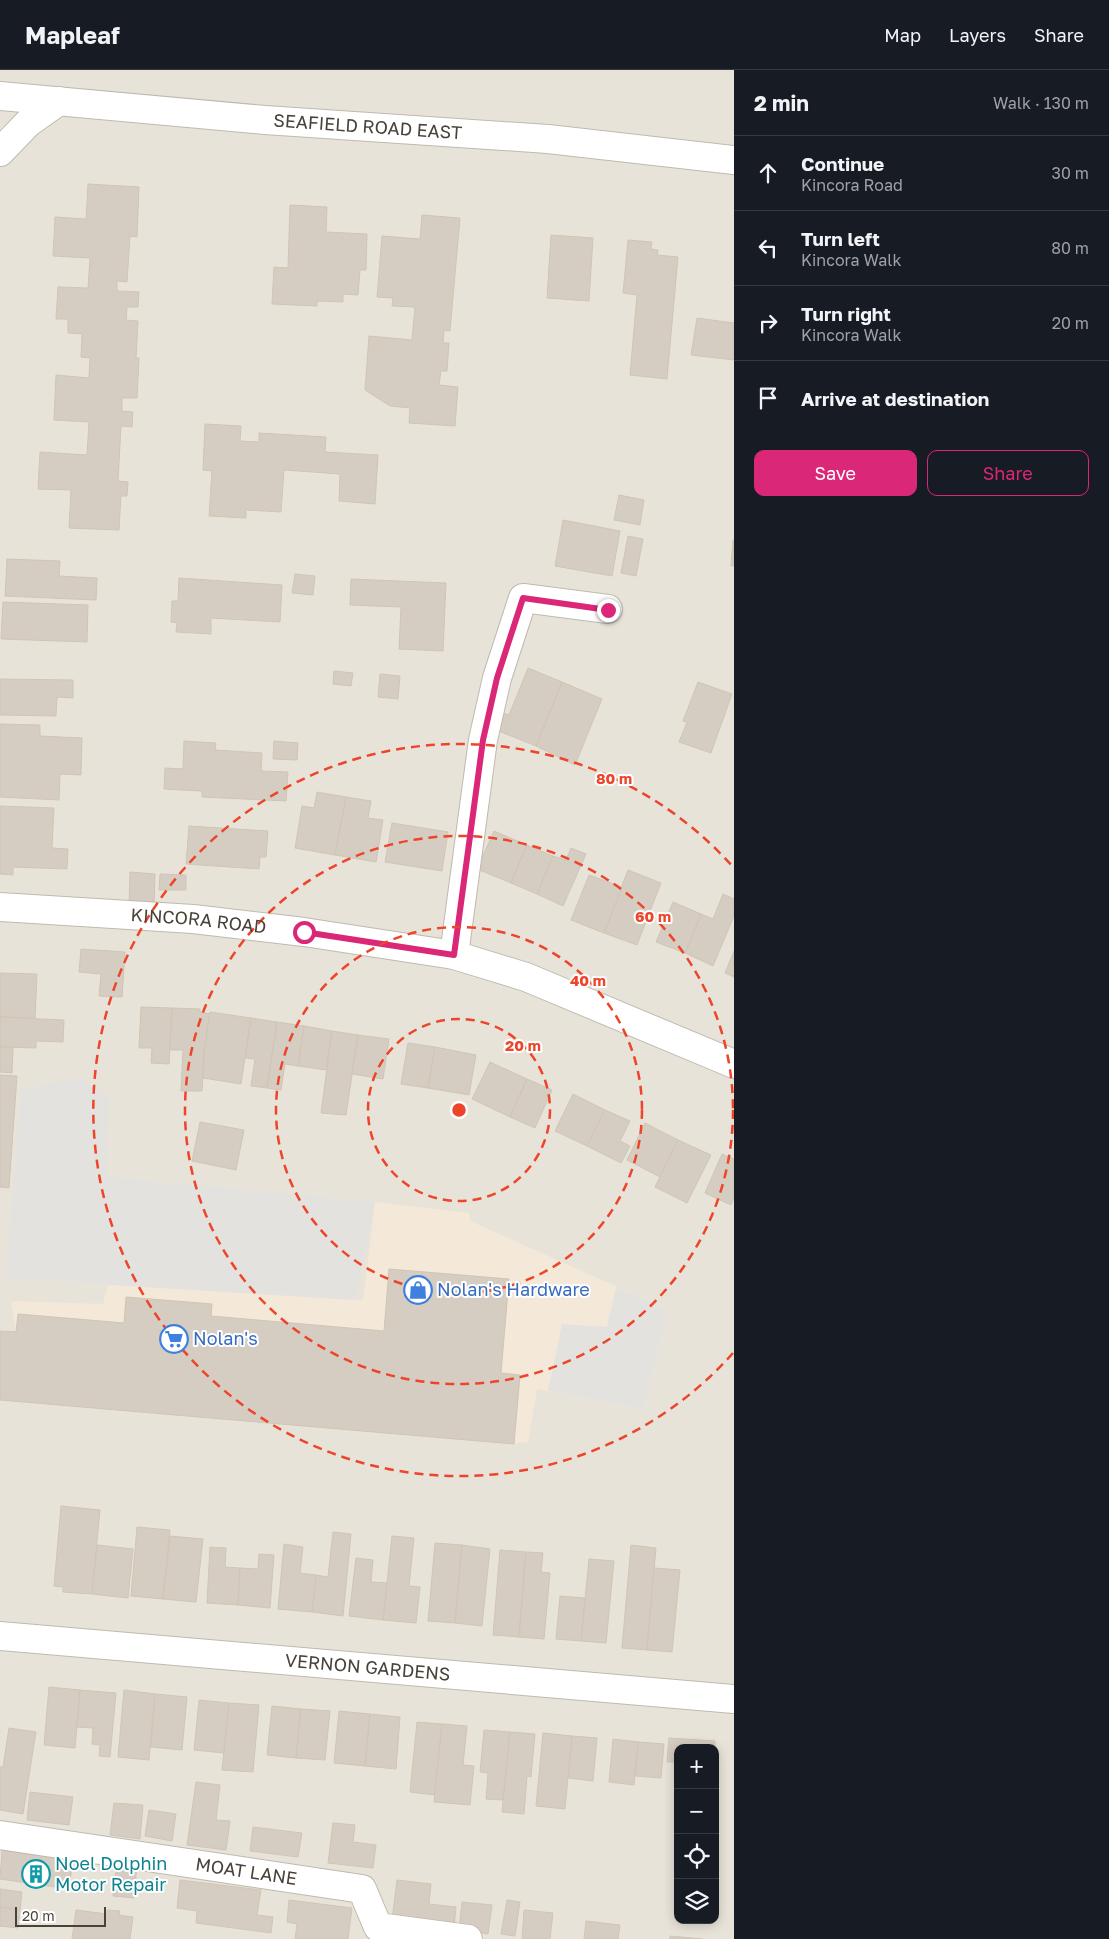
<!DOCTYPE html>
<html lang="en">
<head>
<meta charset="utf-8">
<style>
  body { margin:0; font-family:"Golos Text",sans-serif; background:#242831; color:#f1f3f6 }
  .controls { position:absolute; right:15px; bottom:15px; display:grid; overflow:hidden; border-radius:10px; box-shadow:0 2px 12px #0003 }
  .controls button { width:45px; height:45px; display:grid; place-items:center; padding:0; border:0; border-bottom:1px solid #363941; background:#171b24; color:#f1f3f6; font:25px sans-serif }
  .scale { position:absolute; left:15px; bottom:12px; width:91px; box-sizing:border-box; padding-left:5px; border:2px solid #484239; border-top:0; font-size:14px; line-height:18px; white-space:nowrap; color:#484239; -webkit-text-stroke:4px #fff; paint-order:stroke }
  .stop { position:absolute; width:15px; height:15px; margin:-11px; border:4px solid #db2777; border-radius:50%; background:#fff }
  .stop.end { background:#db2777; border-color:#fff; box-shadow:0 1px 5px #0008 }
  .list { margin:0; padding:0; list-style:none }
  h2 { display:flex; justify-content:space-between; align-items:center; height:65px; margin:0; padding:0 20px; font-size:21px }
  h2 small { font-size:16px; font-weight:400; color:#9ea1a6 }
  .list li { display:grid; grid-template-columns:32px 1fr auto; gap:15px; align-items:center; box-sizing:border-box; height:75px; padding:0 20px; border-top:1px solid #363941 }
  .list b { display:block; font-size:19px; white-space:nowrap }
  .list p { margin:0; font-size:16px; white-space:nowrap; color:#9ea1a6 }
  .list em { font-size:16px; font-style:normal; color:#9ea1a6 }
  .actions { display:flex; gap:10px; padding:15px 20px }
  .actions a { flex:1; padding:11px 0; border:1px solid #db2777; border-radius:10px; text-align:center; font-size:18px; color:#db2777 }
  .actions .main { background:#db2777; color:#fff }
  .icon { flex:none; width:28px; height:28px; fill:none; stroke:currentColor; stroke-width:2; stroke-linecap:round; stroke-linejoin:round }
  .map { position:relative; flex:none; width:734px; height:1869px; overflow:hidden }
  header { display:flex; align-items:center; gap:30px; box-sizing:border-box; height:70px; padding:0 25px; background:#171b24; border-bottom:1px solid #363941 }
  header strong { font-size:24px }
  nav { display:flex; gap:28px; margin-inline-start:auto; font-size:18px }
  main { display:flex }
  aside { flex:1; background:#171b24 }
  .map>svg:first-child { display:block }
  .residential { fill:#e8e3d9; fill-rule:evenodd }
  .commercial { fill:#f4e8d8 }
  .parking { fill:#e4e2df }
  .building { fill:#d5cdc1; stroke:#d0c5b5 }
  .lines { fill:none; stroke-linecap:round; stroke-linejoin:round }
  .minor-casing { stroke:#c0b9ae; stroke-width:30 }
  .minor { stroke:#fff; stroke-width:28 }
  .route { stroke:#db2777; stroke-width:6 }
  .ring { fill:none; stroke:#ed442a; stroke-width:2.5; stroke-dasharray:9 6 }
  .labels { text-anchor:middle; stroke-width:4; stroke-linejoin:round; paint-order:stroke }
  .street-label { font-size:18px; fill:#484239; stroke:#fff }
  .shop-label { font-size:18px; fill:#366cbe; stroke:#fff; text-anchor:start }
  .culture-label { font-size:18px; fill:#0d838f; stroke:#fff; text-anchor:start }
  .centre { fill:#ed442a; stroke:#fff; stroke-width:2.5 }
  .ring-label { font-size:15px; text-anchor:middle; font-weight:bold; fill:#ed442a; stroke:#fff; stroke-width:4; stroke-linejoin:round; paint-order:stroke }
</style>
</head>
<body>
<header>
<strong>Mapleaf</strong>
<nav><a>Map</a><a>Layers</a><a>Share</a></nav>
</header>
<main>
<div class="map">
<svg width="734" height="1869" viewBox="0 0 734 1869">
  <rect width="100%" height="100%" fill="#f4f1eb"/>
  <path class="residential" d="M0,0H734V1869H0ZM678,1678H715V1850H678Z"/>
  <path class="commercial" d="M375,1132L469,1143L470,1151L669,1240L644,1340L537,1319L528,1372L514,1374L0,1330V1261L16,1262L11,1231L103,1234L108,1215L363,1230Z"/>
  <g class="parking">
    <path d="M80,1008L109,1028L107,1107L375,1132L355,1230L6,1208L21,1020Z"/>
    <path d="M616,1217L669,1240L644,1340L548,1321L562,1254L607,1257Z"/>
  </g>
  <g class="building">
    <path d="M88,114L139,117L137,167L130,166L127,212L117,211V221L139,222L138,237H127L126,250L138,251L136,288H139L137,328H122V341L133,342L132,357L121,356L118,411L128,412L127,426H121L119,460L69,458L71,420L38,419L40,382L87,385L89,352L54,350L56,305L89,308L90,288L81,287L82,264L68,263V249H56L58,217L88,218L90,188L53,186L55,147L86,149Z"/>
    <path d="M290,135L327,137L326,162L367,164L366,200H360L358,225L343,224V232L317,231V236L272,234L274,197L288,198Z"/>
    <path d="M422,145L460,148L450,261L444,260L443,273H449L447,301H441L439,315L458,317L455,356L409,353L410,338L390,336L365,320L369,266L412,270L415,237L392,236L393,228L377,227L382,166L420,169Z"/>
    <path d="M551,165L593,168L589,231L547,228Z"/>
    <path d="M628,170L652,172L651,179L658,180L657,185L678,187L667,309L630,305L637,225L623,223Z"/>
    <path d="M697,248L734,253V290L691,285Z"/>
    <path d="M205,354L241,356L240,371L259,372V363L326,367L325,382L378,385L375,434L339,431L340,404L284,400L281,442L246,440V448L209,446L212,401L203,400Z"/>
    <path d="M619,425L644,430L640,455L614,450Z"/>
    <path d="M563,450L620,461L612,506L555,496Z"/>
    <path d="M628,466L643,469L636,506L621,503Z"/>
    <path d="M733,470H734V496H731Z"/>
    <path d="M7,489L60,491L59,506L97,508L96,530L5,526Z"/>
    <path d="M295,504L315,506L313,525L292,523Z"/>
    <path d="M179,508L282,515L280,552L211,548V564L176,562L177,553L171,552L172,531H178Z"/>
    <path d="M351,509L446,513L443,581L399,579L401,537L350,535Z"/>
    <path d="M3,532L88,535L87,572L1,569Z"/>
    <path d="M528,598L562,612L536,676L496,660L503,643L509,645Z"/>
    <path d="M334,601L353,603L351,616L333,614Z"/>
    <path d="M380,604L400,606L398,629L378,627Z"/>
    <path d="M0,609L73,610V628L57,627L56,646L0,645Z"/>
    <path d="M562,612L602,629L575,695L536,676Z"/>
    <path d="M698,612L732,624L711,683L679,672L687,652L683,651Z"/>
    <path d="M0,654L40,655V666L82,668L81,705L60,704L59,730L0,727Z"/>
    <path d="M184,671L216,673L215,680L262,683L261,701L288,702L286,731L202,727V721L164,719L165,698L183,699Z"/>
    <path d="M274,671L298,673L297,690L273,689Z"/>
    <path d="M317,722L346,727L335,785L295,778L302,736L314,738Z"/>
    <path d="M346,727L371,731L368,748L383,750L376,792L335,785Z"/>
    <path d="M0,736L54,738L52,778L68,779L67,799L13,797V805L0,804Z"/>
    <path d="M392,753L448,762L442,801L385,792Z"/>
    <path d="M189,756L268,761L266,787H260L259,799L186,794Z"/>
    <path d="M494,761L527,775L511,813L477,799Z"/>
    <path d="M527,775L553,786L537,824L511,813Z"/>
    <path d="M571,778L586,784L563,836L537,824L553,786L566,790Z"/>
    <path d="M628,800L661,813L637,875L604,863Z"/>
    <path d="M130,802L155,804L154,837H129Z"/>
    <path d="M160,804L186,805V820H159Z"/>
    <path d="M589,805L622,817L604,863L571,850Z"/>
    <path d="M723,824L734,829V846L713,896L685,883L701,844L713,849Z"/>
    <path d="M673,832L701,844L685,883L656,872Z"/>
    <path d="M81,879L125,882L122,927L99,926L101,904L79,902Z"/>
    <path d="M734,881V907L725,903Z"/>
    <path d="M0,903L37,904L35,948L0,947Z"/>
    <path d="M141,937L172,938L169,994L151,993L152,978H139Z"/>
    <path d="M172,938L200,939V942L210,944L204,982L202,1021H181L183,980H170Z"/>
    <path d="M210,942L251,948L241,1014L203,1008L204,982Z"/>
    <path d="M0,947L64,950L63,972L36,971V978L0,977Z"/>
    <path d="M251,948L277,952L267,1018L251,1016L255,989L245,988Z"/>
    <path d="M277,952L304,956L298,996L285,994L281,1020L267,1018Z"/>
    <path d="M304,956L332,961L326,1000L298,996Z"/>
    <path d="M332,961L358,965L346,1045L321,1043Z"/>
    <path d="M358,965L389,969L383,1009L352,1004Z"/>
    <path d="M408,973L435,977L428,1018L401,1014Z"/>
    <path d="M0,977H13L12,1003L0,1002Z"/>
    <path d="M435,977L476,985L469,1025L428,1018Z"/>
    <path d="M490,992L527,1009L510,1047L472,1029Z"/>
    <path d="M0,1005L17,1006L9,1118L0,1117Z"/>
    <path d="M527,1009L552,1020L535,1058L510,1047Z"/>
    <path d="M573,1024L605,1040L587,1076L555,1061Z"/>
    <path d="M605,1040L630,1051L620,1071L630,1076L621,1093L587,1076Z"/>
    <path d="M200,1052L244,1060L236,1100L192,1091Z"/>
    <path d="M645,1053L678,1070L660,1107L627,1090Z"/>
    <path d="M678,1070L711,1085L687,1133L655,1117Z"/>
    <path d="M722,1084L734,1089V1128L731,1135L705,1123Z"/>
    <path d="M389,1199L509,1209L501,1303L520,1305L514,1374L0,1330V1261L16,1262L18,1244L124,1253L126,1227L212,1234L211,1246L384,1261Z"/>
    <path d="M61,1436L100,1440L92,1524L63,1522V1517L54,1516Z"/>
    <path d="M137,1457L170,1460L163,1529L131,1526Z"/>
    <path d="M333,1462L351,1464L343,1546L312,1542L316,1505L328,1507Z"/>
    <path d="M170,1466L203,1469L196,1532L163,1529Z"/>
    <path d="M392,1466L414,1468L409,1516L420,1517L416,1553L383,1550Z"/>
    <path d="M435,1473L462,1475L455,1553L428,1551Z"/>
    <path d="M284,1474L303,1477L300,1503L316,1505L312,1542L278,1539Z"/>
    <path d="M97,1475L133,1479L128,1528L92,1524Z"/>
    <path d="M462,1475L490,1479L482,1556L455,1553Z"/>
    <path d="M631,1475L656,1478L647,1580L622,1578Z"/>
    <path d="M210,1477L226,1478L225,1497L240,1498L238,1535L207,1533Z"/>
    <path d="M500,1480L526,1482L519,1567L493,1565Z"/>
    <path d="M526,1482L543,1483L541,1502L550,1503L544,1569L519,1567Z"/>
    <path d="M259,1484L274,1485L270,1538L238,1535L240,1498L258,1499Z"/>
    <path d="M356,1488L373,1490L371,1512L387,1513L383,1550L349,1546Z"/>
    <path d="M589,1489L614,1491L606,1573L581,1571Z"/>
    <path d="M654,1498L680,1500L672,1582L647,1580Z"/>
    <path d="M560,1526L585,1528L581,1571L556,1569Z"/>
    <path d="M49,1617L80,1620L75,1678L44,1675Z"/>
    <path d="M80,1620L116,1623L110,1687L99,1686L100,1675L92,1674L93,1658L77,1657Z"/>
    <path d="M124,1620L155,1624L149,1690L118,1687Z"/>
    <path d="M155,1624L187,1627L182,1680L151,1677Z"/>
    <path d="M199,1630L229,1633L224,1683L194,1680Z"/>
    <path d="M229,1633L259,1635L253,1702L222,1700Z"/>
    <path d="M272,1636L301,1639L296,1688L267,1685Z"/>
    <path d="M301,1639L330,1641L325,1690L296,1688Z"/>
    <path d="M339,1641L370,1644L365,1696L334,1693Z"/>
    <path d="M370,1644L400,1647L396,1699L365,1696Z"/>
    <path d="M417,1652L442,1654L435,1725L410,1722Z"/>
    <path d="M442,1654L467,1656L463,1695L474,1696L470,1735L434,1732Z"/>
    <path d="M9,1658L36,1662L23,1744L0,1740V1697H3Z"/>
    <path d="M484,1660L510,1662L503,1730L486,1729L488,1703L480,1702Z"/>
    <path d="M510,1662L535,1664L531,1707L527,1706L524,1744L502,1742Z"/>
    <path d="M543,1663L572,1666L565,1739L536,1736Z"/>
    <path d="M572,1666L597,1668L593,1711L568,1708Z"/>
    <path d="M669,1668L715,1671V1678H678V1692H667Z"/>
    <path d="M613,1669L638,1672L634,1715L609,1712Z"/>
    <path d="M638,1672L664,1674L661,1708L635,1706Z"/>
    <path d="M196,1712L220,1715L216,1750L230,1751L226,1780L187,1775Z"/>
    <path d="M30,1722L73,1727L69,1755L27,1750Z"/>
    <path d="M114,1733L143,1735L140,1769L110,1765Z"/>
    <path d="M149,1740L176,1744L172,1771L145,1766Z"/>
    <path d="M333,1753L355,1755L353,1772L376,1775L373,1798L328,1793Z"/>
    <path d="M253,1757L302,1763L298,1787L250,1781Z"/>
    <path d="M2,1780L73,1790L69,1819L0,1809Z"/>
    <path d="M117,1793L137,1795L134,1828L113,1826Z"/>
    <path d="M180,1810L261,1820L257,1845L273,1847L271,1863L196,1853L197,1841L177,1838Z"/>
    <path d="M397,1810L431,1814L429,1834L456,1837L454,1857L392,1850Z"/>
    <path d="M0,1819L22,1822L20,1840L0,1837Z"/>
    <path d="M289,1830L352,1838L348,1869H295L297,1854L287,1852Z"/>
    <path d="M507,1830L520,1832L515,1866L501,1864Z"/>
    <path d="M462,1832L492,1835L488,1864L459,1860Z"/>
    <path d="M0,1837L20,1840L18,1858L0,1856Z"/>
    <path d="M76,1840L107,1844V1840L120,1841L119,1845L133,1847L130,1869H72Z"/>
    <path d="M524,1840L553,1843L550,1869H522Z"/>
    <path d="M586,1851L620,1855L618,1869H584Z"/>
    <path d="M670,1866L703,1869H670Z"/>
  </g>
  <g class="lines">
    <defs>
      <g id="minor">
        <path id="s1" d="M0,26L265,50L548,69L734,90"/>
        <path d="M0,82L28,53L59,31"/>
        <path id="s2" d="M0,837L193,849L304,862L454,885L526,907L734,994"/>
        <path d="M454,885L483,670L497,608L523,528L608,539"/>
        <path id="s3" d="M0,1566L734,1629"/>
        <path id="s4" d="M0,1765L362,1819L378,1857L468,1869"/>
      </g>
    </defs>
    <use href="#minor" class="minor-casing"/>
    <use href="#minor" class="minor"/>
  </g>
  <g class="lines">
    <path class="route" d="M304,862L454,885L483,670L497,608L523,528L608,540"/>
  </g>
  <g class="ring">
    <circle cx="459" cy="1040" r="91"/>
    <circle cx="459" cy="1040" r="183"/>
    <circle cx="459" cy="1040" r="274"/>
    <path d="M733 1283A366 366 0 1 1 733 797"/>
  </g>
  <defs>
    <symbol id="shop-ring" viewBox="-11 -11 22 22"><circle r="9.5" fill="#fff" stroke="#3f7fe0" stroke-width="1.5"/><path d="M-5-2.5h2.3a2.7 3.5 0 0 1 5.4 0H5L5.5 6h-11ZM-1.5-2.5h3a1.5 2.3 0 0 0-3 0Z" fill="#3f7fe0"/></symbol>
    <symbol id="supermarket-ring" viewBox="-11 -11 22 22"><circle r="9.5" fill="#fff" stroke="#3f7fe0" stroke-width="1.5"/><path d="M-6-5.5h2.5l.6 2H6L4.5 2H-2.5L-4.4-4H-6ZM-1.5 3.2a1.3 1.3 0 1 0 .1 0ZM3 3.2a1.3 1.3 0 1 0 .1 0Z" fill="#3f7fe0"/></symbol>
    <symbol id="building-ring" viewBox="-11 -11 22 22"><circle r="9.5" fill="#fff" stroke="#0f9aa8" stroke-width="1.5"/><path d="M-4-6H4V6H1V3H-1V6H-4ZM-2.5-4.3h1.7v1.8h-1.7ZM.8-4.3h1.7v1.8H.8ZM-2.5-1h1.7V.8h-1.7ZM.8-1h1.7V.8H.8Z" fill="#0f9aa8"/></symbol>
  </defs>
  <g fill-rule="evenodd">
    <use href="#shop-ring" x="402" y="1204" width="32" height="32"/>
    <use href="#supermarket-ring" x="158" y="1253" width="32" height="32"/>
    <use href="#building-ring" x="20" y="1788" width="32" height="32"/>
  </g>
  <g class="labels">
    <g class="street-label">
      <text dy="6" stroke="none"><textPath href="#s1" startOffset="369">SEAFIELD ROAD EAST</textPath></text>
      <text dy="6" stroke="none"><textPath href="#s2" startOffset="199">KINCORA ROAD</textPath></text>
      <text dy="6" stroke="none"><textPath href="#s3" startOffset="369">VERNON GARDENS</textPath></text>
      <text dy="6" stroke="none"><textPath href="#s4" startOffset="249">MOAT LANE</textPath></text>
    </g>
    <g class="shop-label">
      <text x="437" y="1226">Nolan's Hardware</text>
      <text x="193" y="1275">Nolan's</text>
    </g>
    <g class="culture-label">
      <text x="55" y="1800">Noel Dolphin<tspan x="55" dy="21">Motor Repair</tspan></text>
    </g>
  </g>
  <circle cx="459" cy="1040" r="8" class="centre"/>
  <g class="ring-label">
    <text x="614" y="714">80 m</text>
    <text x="653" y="852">60 m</text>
    <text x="588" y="916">40 m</text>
    <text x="523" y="981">20 m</text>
  </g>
</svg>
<div class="controls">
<button>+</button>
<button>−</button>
<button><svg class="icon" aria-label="locate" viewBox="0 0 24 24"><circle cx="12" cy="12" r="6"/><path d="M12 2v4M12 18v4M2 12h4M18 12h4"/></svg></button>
<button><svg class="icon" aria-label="layers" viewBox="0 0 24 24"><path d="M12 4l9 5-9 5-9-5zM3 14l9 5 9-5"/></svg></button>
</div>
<div class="scale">20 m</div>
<div class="stop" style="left:304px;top:862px"></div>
<div class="stop end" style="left:608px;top:540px"></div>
</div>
<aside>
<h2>2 min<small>Walk · 130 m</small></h2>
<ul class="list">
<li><svg class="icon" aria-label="ahead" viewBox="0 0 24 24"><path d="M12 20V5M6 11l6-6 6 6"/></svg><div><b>Continue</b><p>Kincora Road</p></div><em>30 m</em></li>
<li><svg class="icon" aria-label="left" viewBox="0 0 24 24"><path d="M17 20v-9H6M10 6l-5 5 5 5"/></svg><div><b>Turn left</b><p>Kincora Walk</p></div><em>80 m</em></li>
<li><svg class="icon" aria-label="right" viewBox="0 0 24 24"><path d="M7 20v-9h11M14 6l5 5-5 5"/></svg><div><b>Turn right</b><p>Kincora Walk</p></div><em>20 m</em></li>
<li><svg class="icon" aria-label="arrive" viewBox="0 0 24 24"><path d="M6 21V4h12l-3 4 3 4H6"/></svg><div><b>Arrive at destination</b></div></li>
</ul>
<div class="actions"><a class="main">Save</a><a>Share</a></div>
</aside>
</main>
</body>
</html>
